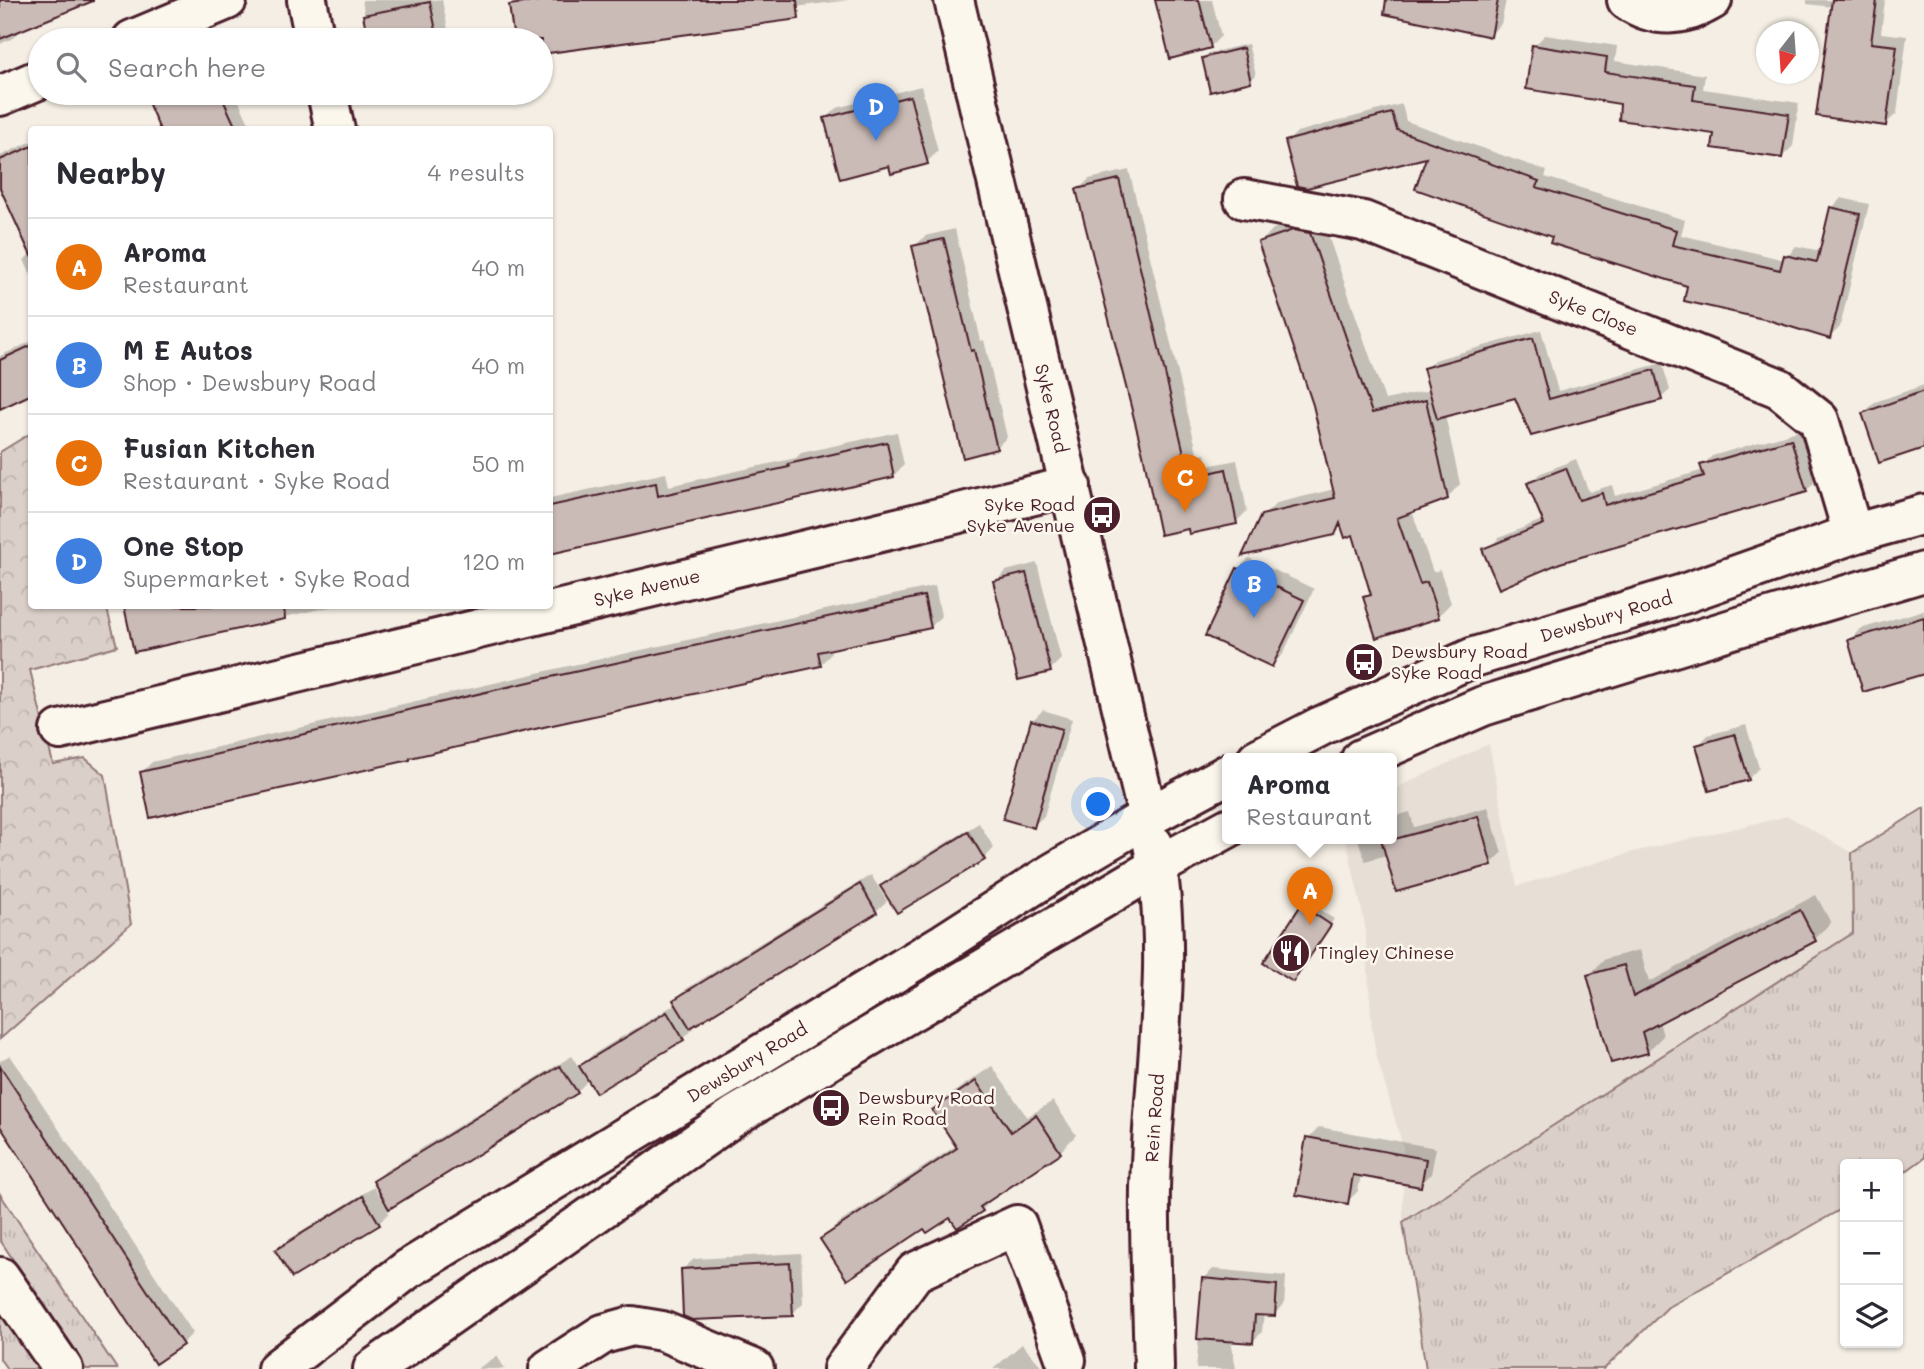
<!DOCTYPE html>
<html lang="en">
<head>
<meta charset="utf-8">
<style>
  body { margin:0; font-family:Mali,sans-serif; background:#f2f2f3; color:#2b2b33 }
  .controls { position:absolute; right:21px; bottom:21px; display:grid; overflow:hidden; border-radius:7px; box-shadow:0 2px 5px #0004 }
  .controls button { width:63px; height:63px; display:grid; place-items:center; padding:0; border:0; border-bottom:2px solid #e1e1e2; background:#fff; color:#2b2b33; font:35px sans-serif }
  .compass { position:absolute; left:1756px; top:21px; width:63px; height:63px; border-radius:50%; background:#fff; box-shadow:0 2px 5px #0004; rotate:197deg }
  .you { position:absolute; left:1099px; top:805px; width:24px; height:24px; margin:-18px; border:5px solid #fff; border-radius:50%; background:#1a73e8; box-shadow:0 0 0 10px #1a73e833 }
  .badge { display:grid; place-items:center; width:46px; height:46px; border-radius:50%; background:#4a1f2b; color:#fff; font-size:23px; font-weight:700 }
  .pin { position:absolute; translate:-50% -58px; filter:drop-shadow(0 2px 4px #0008) }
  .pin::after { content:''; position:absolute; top:37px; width:24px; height:21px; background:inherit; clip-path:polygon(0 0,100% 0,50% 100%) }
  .popup { position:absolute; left:1222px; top:753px; width:175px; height:91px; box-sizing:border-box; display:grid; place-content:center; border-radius:7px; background:#fff; filter:drop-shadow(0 2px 5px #0005); font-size:23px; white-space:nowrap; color:#7c7c81 }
  .popup b { font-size:26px; color:#2b2b33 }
  .popup::after { content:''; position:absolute; left:50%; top:100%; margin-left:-14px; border:14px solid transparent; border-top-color:#fff }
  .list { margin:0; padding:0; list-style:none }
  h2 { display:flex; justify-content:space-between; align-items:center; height:91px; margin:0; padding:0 28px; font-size:30px }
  h2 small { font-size:23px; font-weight:400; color:#7c7c81 }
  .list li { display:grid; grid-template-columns:46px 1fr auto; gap:21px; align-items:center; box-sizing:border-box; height:98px; padding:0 28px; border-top:2px solid #e1e1e2 }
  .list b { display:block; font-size:26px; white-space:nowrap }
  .list p { margin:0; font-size:23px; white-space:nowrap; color:#7c7c81 }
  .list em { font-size:23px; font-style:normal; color:#7c7c81 }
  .icon { flex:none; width:38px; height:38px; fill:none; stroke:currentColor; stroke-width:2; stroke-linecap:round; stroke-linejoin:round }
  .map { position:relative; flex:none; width:1924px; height:1369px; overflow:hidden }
  .search { position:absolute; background:#fff; box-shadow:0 2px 5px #0004; left:28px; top:28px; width:525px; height:77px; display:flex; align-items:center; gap:18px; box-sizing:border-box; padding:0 24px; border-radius:38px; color:#7c7c81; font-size:26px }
  .panel { position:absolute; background:#fff; box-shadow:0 2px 5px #0004; left:28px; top:126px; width:525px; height:483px; border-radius:7px }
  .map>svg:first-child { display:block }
  .built { fill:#e7dfd6 }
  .grass { fill:url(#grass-tufts); stroke:#92787a; stroke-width:2 }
  .forest { fill:url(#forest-crowns); stroke:#92787a; stroke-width:2 }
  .shadow { fill:#0003 }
  .building { fill:#cabbb6; stroke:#4a1f2b; stroke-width:2 }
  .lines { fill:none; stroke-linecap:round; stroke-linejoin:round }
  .street-casing { stroke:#4a1f2b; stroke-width:44 }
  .secondary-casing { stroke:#4a1f2b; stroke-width:44 }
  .primary-casing { stroke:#4a1f2b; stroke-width:44 }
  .street { stroke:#fbf7ec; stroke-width:38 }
  .secondary { stroke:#fbf7ec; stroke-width:38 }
  .primary { stroke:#fbf7ec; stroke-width:38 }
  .labels { text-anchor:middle; stroke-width:5; stroke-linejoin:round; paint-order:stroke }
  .street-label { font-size:18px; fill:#4a1f2b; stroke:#fbf7ec }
  .poi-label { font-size:18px; fill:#4a1f2b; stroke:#fbf7ec; text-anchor:start }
</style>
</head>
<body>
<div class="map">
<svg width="1924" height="1369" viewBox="0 0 1924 1369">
  <defs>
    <pattern id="grass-tufts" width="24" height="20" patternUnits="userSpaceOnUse" patternTransform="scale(1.75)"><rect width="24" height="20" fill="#dbd0c9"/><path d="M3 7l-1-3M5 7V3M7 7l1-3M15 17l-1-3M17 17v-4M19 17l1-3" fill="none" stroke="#bdb2ad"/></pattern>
    <pattern id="forest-crowns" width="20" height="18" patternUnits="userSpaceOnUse" patternTransform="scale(1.75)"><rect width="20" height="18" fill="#dbd0c9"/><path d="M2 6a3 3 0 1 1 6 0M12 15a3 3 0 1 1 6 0" fill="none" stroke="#bdb2ad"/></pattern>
  </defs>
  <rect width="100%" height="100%" fill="#f4eee4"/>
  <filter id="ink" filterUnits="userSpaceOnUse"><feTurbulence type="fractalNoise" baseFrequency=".0143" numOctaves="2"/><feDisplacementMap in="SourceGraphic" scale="14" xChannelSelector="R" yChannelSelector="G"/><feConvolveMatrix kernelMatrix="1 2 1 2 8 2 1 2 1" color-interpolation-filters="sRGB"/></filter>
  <g filter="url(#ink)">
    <path class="built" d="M1489,744L1517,886L1633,852L1788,816L1852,853L1853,933L1403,1222V1147L1376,1054L1372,1029L1365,925L1346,839H1392V790Z"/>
    <g class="grass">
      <path d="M1924,808V1158L1898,1177V1164H1845V1207L1668,1307L1604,1369H1426L1403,1222L1853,933L1852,853Z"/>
      <path d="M0,1194L117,1369H86L0,1240Z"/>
      <path d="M0,1310L39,1369H7L0,1359Z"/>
    </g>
    <path class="forest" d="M31,433L32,606H106L117,646L30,670L53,764L85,758L105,775L131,924L0,1039V452Z"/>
    <g class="shadow">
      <path d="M0,0H90L24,28L13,38L0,44Z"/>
      <path d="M362,0H442L450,40H369Z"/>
      <path d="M516,0H849L772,10L761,23L541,52V40H516L511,5Z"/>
      <path d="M1158,0H1212L1221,36L1210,47Z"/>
      <path d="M1437,0H1506L1501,24L1490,35Z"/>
      <path d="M1807,0H1885L1881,33L1907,36L1897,113L1886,124L1833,7L1807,4Z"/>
      <path d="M1545,35L1617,46L1615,61L1705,75L1703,89L1799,103L1793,146L1782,157L1621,102L1534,46Z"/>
      <path d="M1248,44L1256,75L1251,80L1211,90L1204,58L1209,53Z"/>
      <path d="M921,86L938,151L927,162L826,119L837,108Z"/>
      <path d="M152,93H235L252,130H162L148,97Z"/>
      <path d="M380,93H402L380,97Z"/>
      <path d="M1402,104L1406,121L1547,171L1545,177L1685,220L1681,235L1785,260L1796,246L1821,251L1832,208L1841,198L1869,204L1840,327L1830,337L1554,236L1429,156L1287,142L1297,132Z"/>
      <path d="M32,141V277L24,260L31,253L0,184V156Z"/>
      <path d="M1129,170L1198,456L1205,454L1207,466L1237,460L1247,511L1236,522L1189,527L1162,533L1078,190L1089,179Z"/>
      <path d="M1307,218L1323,221L1385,400L1431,390L1425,369L1434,360L1541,330L1558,391L1662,363L1670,390L1661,398L1532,434L1516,396L1445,415L1460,484L1447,498L1412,511L1433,572L1440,570L1451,603L1438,616L1365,598L1372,591L1354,533L1343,525L1334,533L1263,516L1277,503L1335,489L1315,404L1260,243L1273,229Z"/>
      <path d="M955,229L981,341L984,340L1007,437L996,448L914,247L925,236Z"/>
      <path d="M32,341V392L0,407V356Z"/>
      <path d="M1924,385V446L1864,413L1875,402Z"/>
      <path d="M1801,430L1816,481L1806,491L1489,548L1499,538L1544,519L1529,484L1539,474L1576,459L1589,492L1612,485L1615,496L1704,470L1702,466L1712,456Z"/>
      <path d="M897,432L904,465L893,476L550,552V498L666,473L669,486L796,458L801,453Z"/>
      <path d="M1249,558L1314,589L1283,654L1272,665L1207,635L1238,569Z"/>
      <path d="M1037,563L1061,659L1050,670L995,582L1006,571Z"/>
      <path d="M935,586L941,616L931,627L830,648L831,654L820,665L547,725L141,773L152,762L564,667Z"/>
      <path d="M126,606H334L135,650Z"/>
      <path d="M1924,610V672L1850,640L1860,629Z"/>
      <path d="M1043,710L1072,719L1044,816L1033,826L1032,721Z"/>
      <path d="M1746,725L1759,768L1748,779L1698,746L1708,735Z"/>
      <path d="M1488,807L1502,853L1491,864L1387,855L1365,861L1358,839H1392V817L1410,812L1414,827Z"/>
      <path d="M979,823L994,848L984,859L882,886L893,875Z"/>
      <path d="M871,875L887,901L876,911L692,1025L694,1028L683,1039L589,1079L577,1092L387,1209L389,1213L379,1223L277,1251L288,1240L374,1187L385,1205L388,1203L375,1181L385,1171L572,1056L579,1068L592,1055L677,1003L675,1000L686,989Z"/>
      <path d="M1816,895L1831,923L1815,939L1659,1021L1663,1036L1647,1052L1589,975L1605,959L1640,950L1649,982Z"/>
      <path d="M1307,902L1334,919L1293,980L1302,906Z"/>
      <path d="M10,1055L193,1333L182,1344L0,1123V1061Z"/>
      <path d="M992,1066L1027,1117L1053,1101L1076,1135L1060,1152L998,1193L982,1210L951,1216L925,1227L823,1239L839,1223L957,1145L934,1110L951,1094Z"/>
      <path d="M1319,1127L1436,1148L1431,1174L1420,1185L1361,1175L1358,1191L1347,1202L1308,1138Z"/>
      <path d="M801,1253L803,1303L792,1314L683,1269L694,1259Z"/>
      <path d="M1213,1269L1286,1276L1284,1305L1274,1314L1264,1313L1262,1332L1253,1341L1231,1340L1236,1369H1196L1204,1279Z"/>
      <path d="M1022,1344L1044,1369H993Z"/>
      <path d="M497,1356L505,1369H477Z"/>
    </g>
    <g class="building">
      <path d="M0,0H93V1L0,39Z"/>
      <path d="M546,0H797L799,19L541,54V40H514L509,5Z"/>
      <path d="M1155,0H1199L1211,48L1170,59Z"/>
      <path d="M1386,0H1498L1491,37L1384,14Z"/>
      <path d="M1832,0H1877L1871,43L1897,46L1886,126L1816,116Z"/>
      <path d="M430,2L438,40H368L363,15Z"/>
      <path d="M1532,45L1607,57L1605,72L1695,85L1693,100L1789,114L1782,158L1712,148L1714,134L1619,120L1620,104L1526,89Z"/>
      <path d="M1243,48L1251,82L1210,92L1202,58Z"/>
      <path d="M144,93H220L237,130H160Z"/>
      <path d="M910,96L928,164L891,174L889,166L840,179L824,118Z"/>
      <path d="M1392,113L1397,130L1539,181L1536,187L1676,230L1672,245L1780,270L1784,255L1817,262L1830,207L1860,214L1830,339L1768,320L1684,301L1687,286L1550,243L1552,237L1415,189L1426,158L1307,188L1297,186L1285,141Z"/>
      <path d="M32,146V258L0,188V160Z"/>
      <path d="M1119,179L1187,466L1194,464L1197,476L1226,469L1237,524L1189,534L1188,529L1160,535L1143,454L1076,189Z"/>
      <path d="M1293,230L1310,233L1372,413L1426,400L1448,499L1397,518L1420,584L1427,582L1439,618L1376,638L1363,597L1371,595L1353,535L1345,538L1340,523L1335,535L1242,556L1261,515L1335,498L1313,405L1258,242Z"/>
      <path d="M944,239L971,351L974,350L997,449L963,458L912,246Z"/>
      <path d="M1533,338L1549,399L1654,370L1662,400L1531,436L1515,398L1437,419L1423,368Z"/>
      <path d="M32,345V394L0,409V360Z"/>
      <path d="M1924,391V448L1879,463L1862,413Z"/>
      <path d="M1791,439L1807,492L1560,563L1499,589L1482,549L1544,524L1527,483L1566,468L1579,500L1602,493L1605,505L1704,476L1700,465Z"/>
      <path d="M887,442L894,477L550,554V506L656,483L658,496L789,467L788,464Z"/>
      <path d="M1237,568L1304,600L1272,667L1205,636Z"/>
      <path d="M1026,573L1051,672L1018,680L993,581Z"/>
      <path d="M924,596L931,628L818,652L821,666L548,726L410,758V760L150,818L140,772L551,677Z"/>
      <path d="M124,606H284L285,619L134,652Z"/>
      <path d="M1924,617V674L1863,692L1848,640Z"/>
      <path d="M1031,720L1062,729L1034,828L1003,819Z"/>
      <path d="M1735,734L1749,780L1709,791L1696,745Z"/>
      <path d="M1478,816L1492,865L1396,892L1381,839H1395Z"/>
      <path d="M968,832L985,860L897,913L880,886Z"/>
      <path d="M860,884L877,913L690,1028L673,1000Z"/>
      <path d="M1301,905L1331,925L1293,982L1263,963Z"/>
      <path d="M1800,910L1816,941L1642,1032L1648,1053L1611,1063L1587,975L1624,965L1633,997Z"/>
      <path d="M667,1012L684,1040L596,1093L579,1066Z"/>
      <path d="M0,1066L183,1345L155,1364L0,1126Z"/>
      <path d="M560,1066L578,1093L389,1209L373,1181Z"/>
      <path d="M976,1081L1011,1132L1036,1115L1061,1153L980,1207L983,1211L957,1228L950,1218L927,1233L924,1229L847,1280L820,1239L957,1148L932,1110Z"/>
      <path d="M1306,1137L1426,1159L1421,1187L1353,1175L1348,1204L1296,1195Z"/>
      <path d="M363,1196L380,1225L292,1278L275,1250Z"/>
      <path d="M790,1263L793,1316L692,1320L683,1316L681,1269Z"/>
      <path d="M1202,1278L1277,1285L1275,1316L1255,1315L1253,1343L1197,1339Z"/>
    </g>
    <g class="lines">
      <defs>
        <g id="street">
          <path d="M307,0L315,40"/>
          <path d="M1627,0C1655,19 1684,17 1712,0"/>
          <path d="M132,40L227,0"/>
          <path d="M327,93L335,130"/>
          <path d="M0,96L40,79"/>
          <path id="s1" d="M1244,199L1363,221L1779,388L1819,420L1853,534"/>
          <path id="s2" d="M60,730L1071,486"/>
          <path d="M0,1277L63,1369"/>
          <path d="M549,1369L603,1334L632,1326L662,1331L754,1369"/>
          <path d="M843,1369L915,1272L1017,1225L1066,1360"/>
        </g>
        <g id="secondary">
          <path id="s3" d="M954,0L1148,817"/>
        </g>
        <g id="primary">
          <path id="s4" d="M1257,759L1321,726L1474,657L1683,594L1853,534L1924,514"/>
          <path d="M1361,759L1483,706L1732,629L1924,572"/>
          <path d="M1153,844C1176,957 1153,1074 1150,1188C1149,1248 1153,1309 1154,1369"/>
          <path id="s5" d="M277,1369L408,1269L944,943L1051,874L1148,817L1228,774"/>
          <path d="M373,1369L736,1115L1158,866L1228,828"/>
        </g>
      </defs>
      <use href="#street" class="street-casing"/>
      <use href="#secondary" class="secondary-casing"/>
      <use href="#primary" class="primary-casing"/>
      <use href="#street" class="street"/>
      <use href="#secondary" class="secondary"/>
      <use href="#primary" class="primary"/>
    </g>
  </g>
  <defs>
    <symbol id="bus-disc" viewBox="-11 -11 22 22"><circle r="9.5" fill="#4a1f2b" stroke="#fbf7ec"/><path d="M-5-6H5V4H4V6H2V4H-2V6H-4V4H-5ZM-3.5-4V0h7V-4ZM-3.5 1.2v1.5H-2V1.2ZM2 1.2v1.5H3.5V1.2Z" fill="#fff"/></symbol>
    <symbol id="restaurant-disc" viewBox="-11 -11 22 22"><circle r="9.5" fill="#4a1f2b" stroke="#fbf7ec"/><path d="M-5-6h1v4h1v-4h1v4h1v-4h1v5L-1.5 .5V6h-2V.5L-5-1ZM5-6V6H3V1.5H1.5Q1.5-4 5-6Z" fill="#fff"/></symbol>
  </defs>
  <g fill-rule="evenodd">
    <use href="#bus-disc" x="1080" y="493" width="44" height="44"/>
    <use href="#bus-disc" x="1342" y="640" width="44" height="44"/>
    <use href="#restaurant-disc" x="1269" y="931" width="44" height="44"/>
    <use href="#bus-disc" x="809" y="1086" width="44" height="44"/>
  </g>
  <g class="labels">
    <g class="street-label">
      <text dy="6" stroke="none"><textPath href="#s1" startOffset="369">Syke Close</textPath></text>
      <text dy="6" stroke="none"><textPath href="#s3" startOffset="420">Syke Road</textPath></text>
      <text dy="6" stroke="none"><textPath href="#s2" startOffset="604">Syke Avenue</textPath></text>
      <text dy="6" stroke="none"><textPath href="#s4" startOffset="378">Dewsbury Road</textPath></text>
      <text dy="6" stroke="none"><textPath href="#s5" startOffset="562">Dewsbury Road</textPath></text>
      <text transform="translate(1155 1118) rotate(-86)" y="6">Rein Road</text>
    </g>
    <g class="poi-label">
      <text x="1075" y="511" text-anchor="end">Syke Road<tspan x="1075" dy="21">Syke Avenue</tspan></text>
      <text x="1391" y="658">Dewsbury Road<tspan x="1391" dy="21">Syke Road</tspan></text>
      <text x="1318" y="959">Tingley Chinese</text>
      <text x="858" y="1104">Dewsbury Road<tspan x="858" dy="21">Rein Road</tspan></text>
    </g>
  </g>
</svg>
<div class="controls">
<button>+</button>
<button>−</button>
<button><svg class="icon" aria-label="layers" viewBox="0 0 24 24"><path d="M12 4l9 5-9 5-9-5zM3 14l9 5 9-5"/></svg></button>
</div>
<svg class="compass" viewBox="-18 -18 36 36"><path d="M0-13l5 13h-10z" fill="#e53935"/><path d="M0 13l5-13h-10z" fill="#7c7c81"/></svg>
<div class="you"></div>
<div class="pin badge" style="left:1310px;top:925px;background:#e8710a">A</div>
<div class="popup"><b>Aroma</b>Restaurant</div>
<div class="pin badge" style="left:1254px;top:618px;background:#3f7fe0">B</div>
<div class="pin badge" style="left:1185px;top:512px;background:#e8710a">C</div>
<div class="pin badge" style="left:876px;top:141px;background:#3f7fe0">D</div>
<div class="search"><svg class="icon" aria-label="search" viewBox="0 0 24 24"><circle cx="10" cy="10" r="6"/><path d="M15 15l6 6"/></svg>Search here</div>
<section class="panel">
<h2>Nearby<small>4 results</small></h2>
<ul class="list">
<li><span class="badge" style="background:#e8710a">A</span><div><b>Aroma</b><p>Restaurant</p></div><em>40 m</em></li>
<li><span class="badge" style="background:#3f7fe0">B</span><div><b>M E Autos</b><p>Shop · Dewsbury Road</p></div><em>40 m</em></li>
<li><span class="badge" style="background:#e8710a">C</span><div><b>Fusian Kitchen</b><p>Restaurant · Syke Road</p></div><em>50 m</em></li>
<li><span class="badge" style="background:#3f7fe0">D</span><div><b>One Stop</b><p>Supermarket · Syke Road</p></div><em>120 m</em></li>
</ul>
</section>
</div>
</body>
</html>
